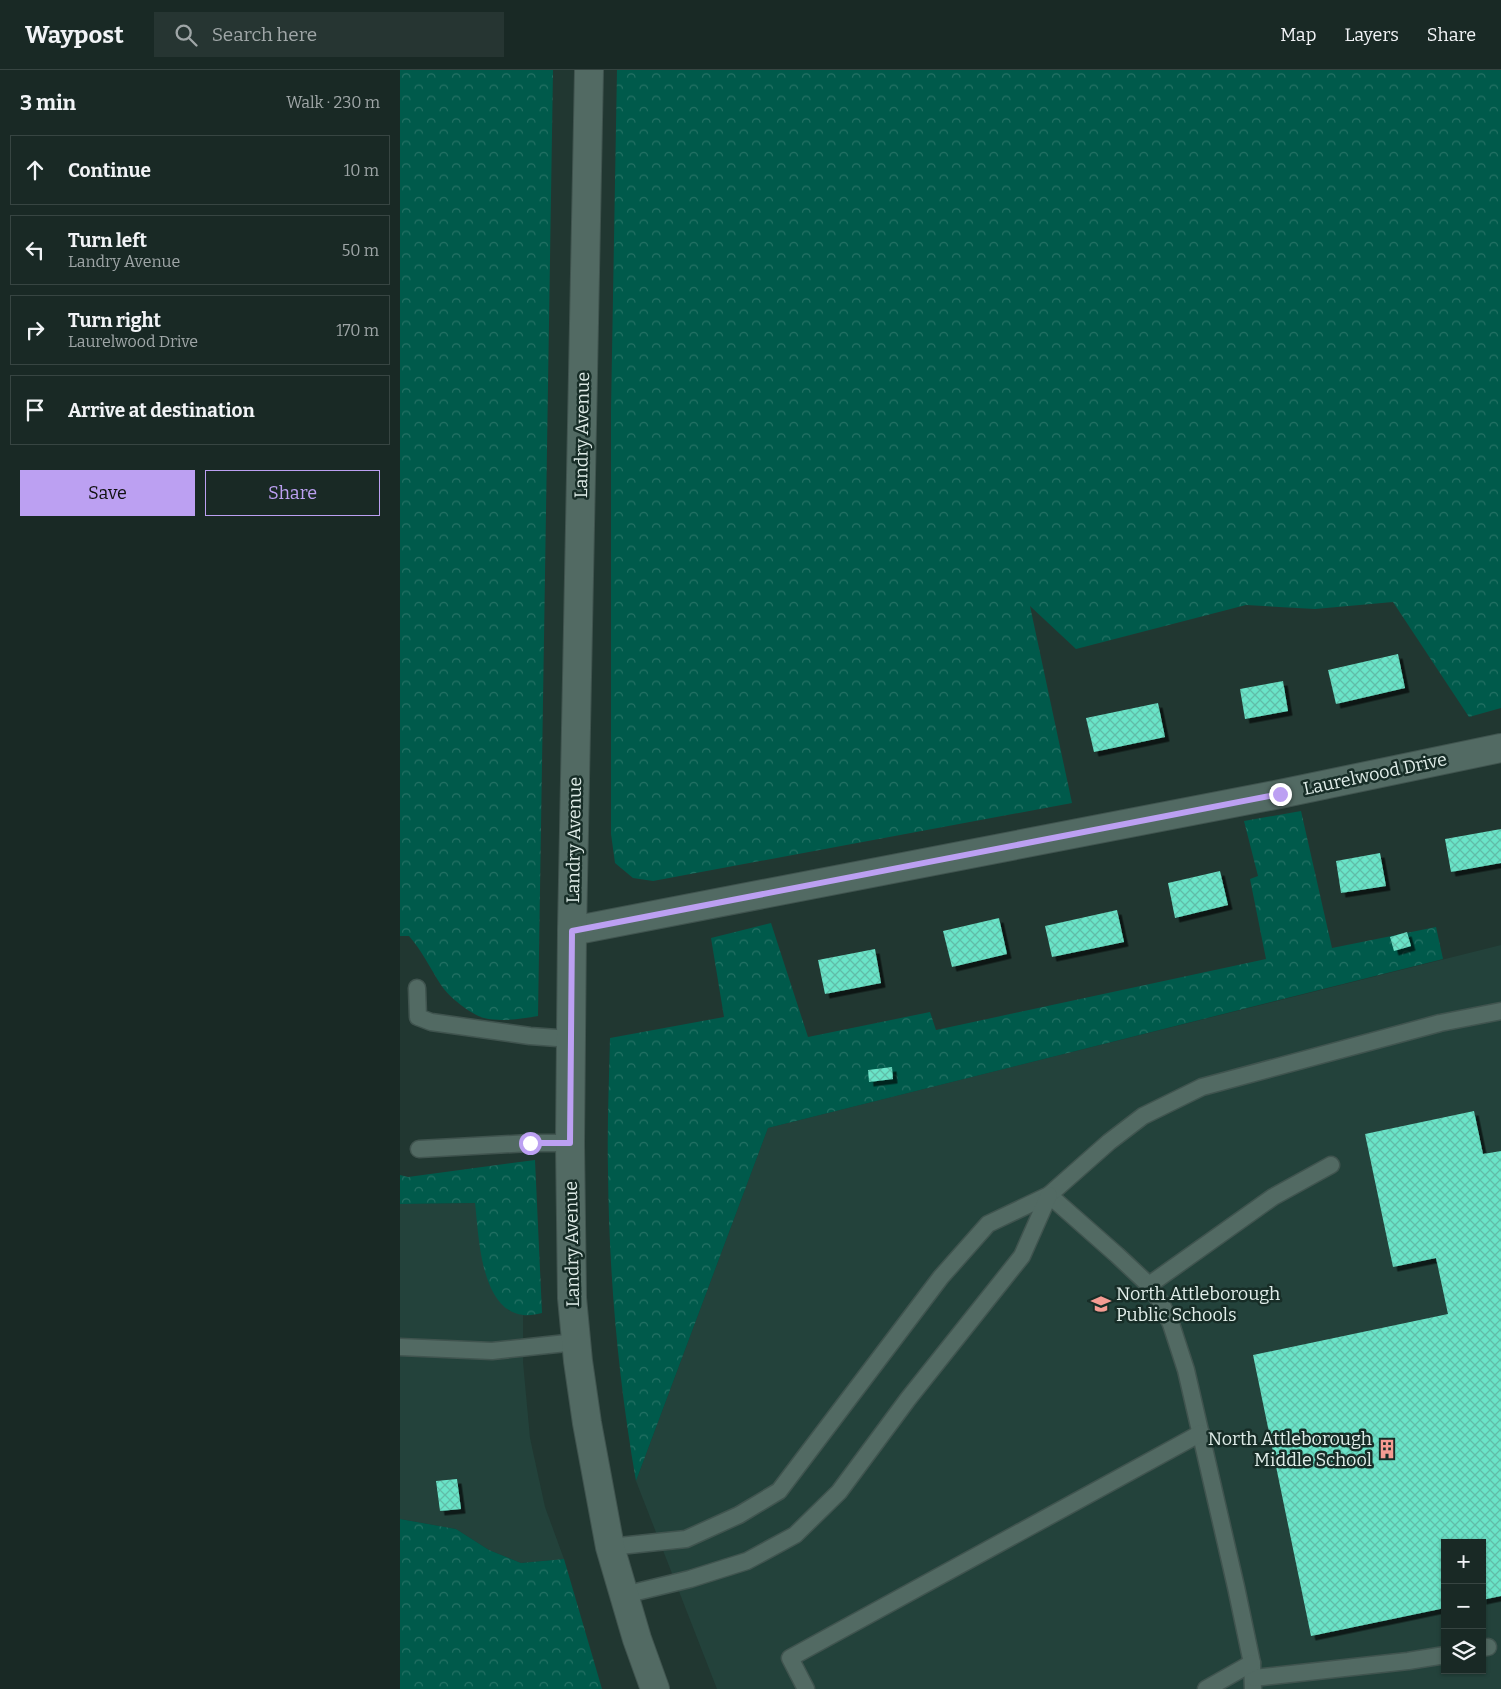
<!DOCTYPE html>
<html lang="en">
<head>
<meta charset="utf-8">
<style>
  body { margin:0; font-family:Bitter,serif; background:#263532; color:#f1f3f6 }
  .controls { position:absolute; right:15px; bottom:15px; display:grid; overflow:hidden; border-radius:0px; box-shadow:0 1px 4px #0004 }
  .controls button { width:45px; height:45px; display:grid; place-items:center; padding:0; border:0; border-bottom:1px solid #374542; background:#192925; color:#f1f3f6; font:25px sans-serif }
  .stop { position:absolute; width:15px; height:15px; margin:-11px; border:4px solid #bca0f2; border-radius:50%; background:#fff }
  .stop.end { background:#bca0f2; border-color:#fff; box-shadow:0 1px 5px #0008 }
  .list { margin:0; padding:0; list-style:none }
  h2 { display:flex; justify-content:space-between; align-items:center; height:65px; margin:0; padding:0 20px; font-size:21px }
  h2 small { font-size:16px; font-weight:400; color:#9fa6a7 }
  .list li { display:grid; grid-template-columns:32px 1fr auto; gap:15px; align-items:center; box-sizing:border-box; height:70px; margin:0 10px 10px; padding:0 10px; border:1px solid #374542; border-radius:0px }
  .list b { display:block; font-size:19px; white-space:nowrap }
  .list p { margin:0; font-size:16px; white-space:nowrap; color:#9fa6a7 }
  .list em { font-size:16px; font-style:normal; color:#9fa6a7 }
  .actions { display:flex; gap:10px; padding:15px 20px }
  .actions a { flex:1; padding:11px 0; border:1px solid #bca0f2; border-radius:0px; text-align:center; font-size:18px; color:#bca0f2 }
  .actions .main { background:#bca0f2; color:#111 }
  .icon { flex:none; width:28px; height:28px; fill:none; stroke:currentColor; stroke-width:2; stroke-linecap:round; stroke-linejoin:round }
  .map { position:relative; flex:none; width:1101px; height:1619px; overflow:hidden }
  header { display:flex; align-items:center; gap:30px; box-sizing:border-box; height:70px; padding:0 25px; background:#192925; border-bottom:1px solid #374542 }
  header strong { font-size:24px }
  nav { display:flex; gap:28px; margin-inline-start:auto; font-size:18px }
  .search { width:350px; height:45px; background:#263532; display:flex; align-items:center; gap:12px; box-sizing:border-box; padding:0 18px; border-radius:0px; color:#9fa6a7; font-size:19px }
  main { display:flex }
  aside { flex:1; background:#192925 }
  .map>svg:first-child { display:block }
  .built { fill:#23423b; fill-rule:evenodd }
  .forest { fill:url(#forest-crowns) }
  .building { fill:url(#building-cross-hatch); filter:url(#shadow) }
  .lines { fill:none; stroke-linecap:round; stroke-linejoin:round }
  .service-casing { stroke:#40544f; stroke-width:19 }
  .minor-casing { stroke:#40544f; stroke-width:30 }
  .tertiary-casing { stroke:#40544f; stroke-width:30 }
  .service { stroke:#526a63; stroke-width:16 }
  .minor { stroke:#526a63; stroke-width:28 }
  .tertiary { stroke:#526a63; stroke-width:28 }
  .route { stroke:#bca0f2; stroke-width:6 }
  .labels { text-anchor:middle; stroke-width:5; stroke-linejoin:round; paint-order:stroke }
  .street-label { font-size:18px; fill:#e0ede9; stroke:#172d27 }
  .poi-label { font-size:18px; fill:#e0ede9; stroke:#172d27; text-anchor:start }
</style>
</head>
<body>
<header>
<strong>Waypost</strong>
<div class="search"><svg class="icon" aria-label="search" viewBox="0 0 24 24"><circle cx="10" cy="10" r="6"/><path d="M15 15l6 6"/></svg>Search here</div>
<nav><a>Map</a><a>Layers</a><a>Share</a></nav>
</header>
<main>
<aside>
<h2>3 min<small>Walk · 230 m</small></h2>
<ul class="list">
<li><svg class="icon" aria-label="ahead" viewBox="0 0 24 24"><path d="M12 20V5M6 11l6-6 6 6"/></svg><div><b>Continue</b></div><em>10 m</em></li>
<li><svg class="icon" aria-label="left" viewBox="0 0 24 24"><path d="M17 20v-9H6M10 6l-5 5 5 5"/></svg><div><b>Turn left</b><p>Landry Avenue</p></div><em>50 m</em></li>
<li><svg class="icon" aria-label="right" viewBox="0 0 24 24"><path d="M7 20v-9h11M14 6l5 5-5 5"/></svg><div><b>Turn right</b><p>Laurelwood Drive</p></div><em>170 m</em></li>
<li><svg class="icon" aria-label="arrive" viewBox="0 0 24 24"><path d="M6 21V4h12l-3 4 3 4H6"/></svg><div><b>Arrive at destination</b></div></li>
</ul>
<div class="actions"><a class="main">Save</a><a>Share</a></div>
</aside>
<div class="map">
<svg width="1101" height="1619" viewBox="0 0 1101 1619">
  <defs>
    <pattern id="forest-crowns" width="20" height="18" patternUnits="userSpaceOnUse" patternTransform="scale(1.25)"><rect width="20" height="18" fill="#005a4b"/><path d="M2 6a3 3 0 1 1 6 0M12 15a3 3 0 1 1 6 0" fill="none" stroke="#257265"/></pattern>
    <pattern id="building-cross-hatch" width="8" height="8" patternUnits="userSpaceOnUse" patternTransform="scale(1.25)"><rect width="8" height="8" fill="#6ae4c8"/><path d="M0 0l8 8M0 8l8-8" fill="none" stroke="#60bda8"/></pattern>
    <filter id="shadow"><feDropShadow dx="4.5" dy="4.5" stdDeviation="0" flood-color="#0009"/></filter>
  </defs>
  <rect width="100%" height="100%" fill="#213731"/>
  <g class="built">
    <path d="M1101,875V1619H317L236,1411L368,1058ZM1045,1473H1082V1600H1045Z"/>
    <path d="M75,1133L108,1240L123,1245V1292L130,1368L145,1437L164,1489L121,1493L89,1480L56,1459L0,1449V1134Z"/>
  </g>
  <g class="forest">
    <path d="M0,0H153L138,946C121,949 101,952 84,948C70,944 49,927 41,915C30,898 22,881 9,866H0Z"/>
    <path d="M217,0H1101V638L1069,647L993,532L915,539L846,535L676,579L630,536L672,733L253,811L233,808L215,793L211,764V340Z"/>
    <path d="M901,741L932,878L1036,857L1043,889L368,1058L236,1411C218,1308 209,1205 208,1101C207,1057 209,1013 210,968L324,947L311,868L371,853L408,967L530,942L536,960L866,889L850,809L858,806L844,751Z"/>
    <path d="M135,1090L142,1243C137,1244 129,1246 123,1245C80,1240 79,1165 75,1133L0,1134V1105L8,1107Z"/>
    <path d="M0,1449L56,1459L89,1480L121,1493L164,1489L202,1619H0Z"/>
  </g>
  <g class="building">
    <path d="M998,584L1005,618L936,634L928,600Z"/>
    <path d="M883,611L888,641L845,649L840,619Z"/>
    <path d="M758,633L765,667L694,682L686,648Z"/>
    <path d="M1101,759V793L1051,802L1045,769Z"/>
    <path d="M980,783L986,816L941,823L936,791Z"/>
    <path d="M820,801L828,835L775,848L768,813Z"/>
    <path d="M717,840L724,872L652,887L645,856Z"/>
    <path d="M599,848L607,884L552,897L543,861Z"/>
    <path d="M1007,862L1011,876L994,881L990,867Z"/>
    <path d="M475,879L481,913L425,924L418,890Z"/>
    <path d="M492,997L493,1009L469,1012L468,1000Z"/>
    <path d="M1074,1041L1083,1084L1101,1081V1526L1082,1530V1473H1045V1538L911,1566L853,1285L1048,1244L1036,1188L993,1197L965,1064Z"/>
    <path d="M57,1409L61,1439L40,1441L36,1411Z"/>
  </g>
  <g class="lines">
    <defs>
      <g id="service">
        <path d="M17,918L18,947L31,952L130,966L171,969"/>
        <path d="M19,1079L130,1073H170"/>
        <path d="M649,1125L717,1185L749,1215L760,1231L771,1254L786,1300L836,1517L852,1593L853,1619"/>
        <path d="M749,1215L873,1127L931,1095"/>
        <path d="M0,1277L92,1281L176,1272"/>
        <path d="M210,1477L286,1469L339,1445L379,1421L541,1207L588,1154L649,1125L709,1072L743,1046L802,1017L1040,953L1101,941"/>
        <path d="M224,1525L290,1509L347,1491L395,1465L439,1422L508,1329L622,1186L649,1125"/>
        <path d="M1082,1578L1088,1577"/>
        <path d="M854,1608L1008,1591L1045,1585"/>
        <path d="M406,1619L390,1588L801,1363"/>
        <path d="M806,1619L852,1593"/>
      </g>
      <path id="minor" d="M172,861L880,724L1101,678"/>
      <path id="tertiary" d="M189,0L172,861L170,1073L172,1228L178,1291L187,1353L210,1477L237,1569L255,1619"/>
    </defs>
    <use href="#service" class="service-casing"/>
    <use href="#minor" class="minor-casing"/>
    <use href="#tertiary" class="tertiary-casing"/>
    <use href="#service" class="service"/>
    <use href="#minor" class="minor"/>
    <use href="#tertiary" class="tertiary"/>
  </g>
  <g class="lines">
    <path class="route" d="M130,1073H170L172,861L880,724"/>
  </g>
  <defs>
    <symbol id="school-bare" viewBox="-9 -9 18 18"><path d="M0-5L7-2L0 1L-7-2ZM-4 1L0 2.5L4 1V4Q0 6-4 4Z" fill="#f59c93" stroke="#172d27" stroke-width="2.5" paint-order="stroke"/></symbol>
    <symbol id="building-bare" viewBox="-9 -9 18 18"><path d="M-4-6H4V6H1V3H-1V6H-4ZM-2.5-4.3h1.7v1.8h-1.7ZM.8-4.3h1.7v1.8H.8ZM-2.5-1h1.7V.8h-1.7ZM.8-1h1.7V.8H.8Z" fill="#f59c93" stroke="#172d27" stroke-width="2.5" paint-order="stroke"/></symbol>
  </defs>
  <g fill-rule="evenodd">
    <use href="#school-bare" x="687" y="1220" width="28" height="28"/>
    <use href="#building-bare" x="973" y="1365" width="28" height="28"/>
  </g>
  <g class="labels">
    <g class="street-label">
      <text transform="translate(182 365) rotate(-89)" y="6">Landry Avenue</text>
      <text transform="translate(975 704) rotate(-12)" y="6">Laurelwood Drive</text>
      <text transform="translate(174 770) rotate(-89)" y="6">Landry Avenue</text>
      <text transform="translate(172 1174) rotate(-91)" y="6">Landry Avenue</text>
    </g>
    <g class="poi-label">
      <text x="716" y="1230">North Attleborough<tspan x="716" dy="21">Public Schools</tspan></text>
      <text x="972" y="1375" text-anchor="end">North Attleborough<tspan x="972" dy="21">Middle School</tspan></text>
    </g>
  </g>
</svg>
<div class="controls">
<button>+</button>
<button>−</button>
<button><svg class="icon" aria-label="layers" viewBox="0 0 24 24"><path d="M12 4l9 5-9 5-9-5zM3 14l9 5 9-5"/></svg></button>
</div>
<div class="stop" style="left:130px;top:1073px"></div>
<div class="stop end" style="left:880px;top:724px"></div>
</div>
</main>
</body>
</html>
